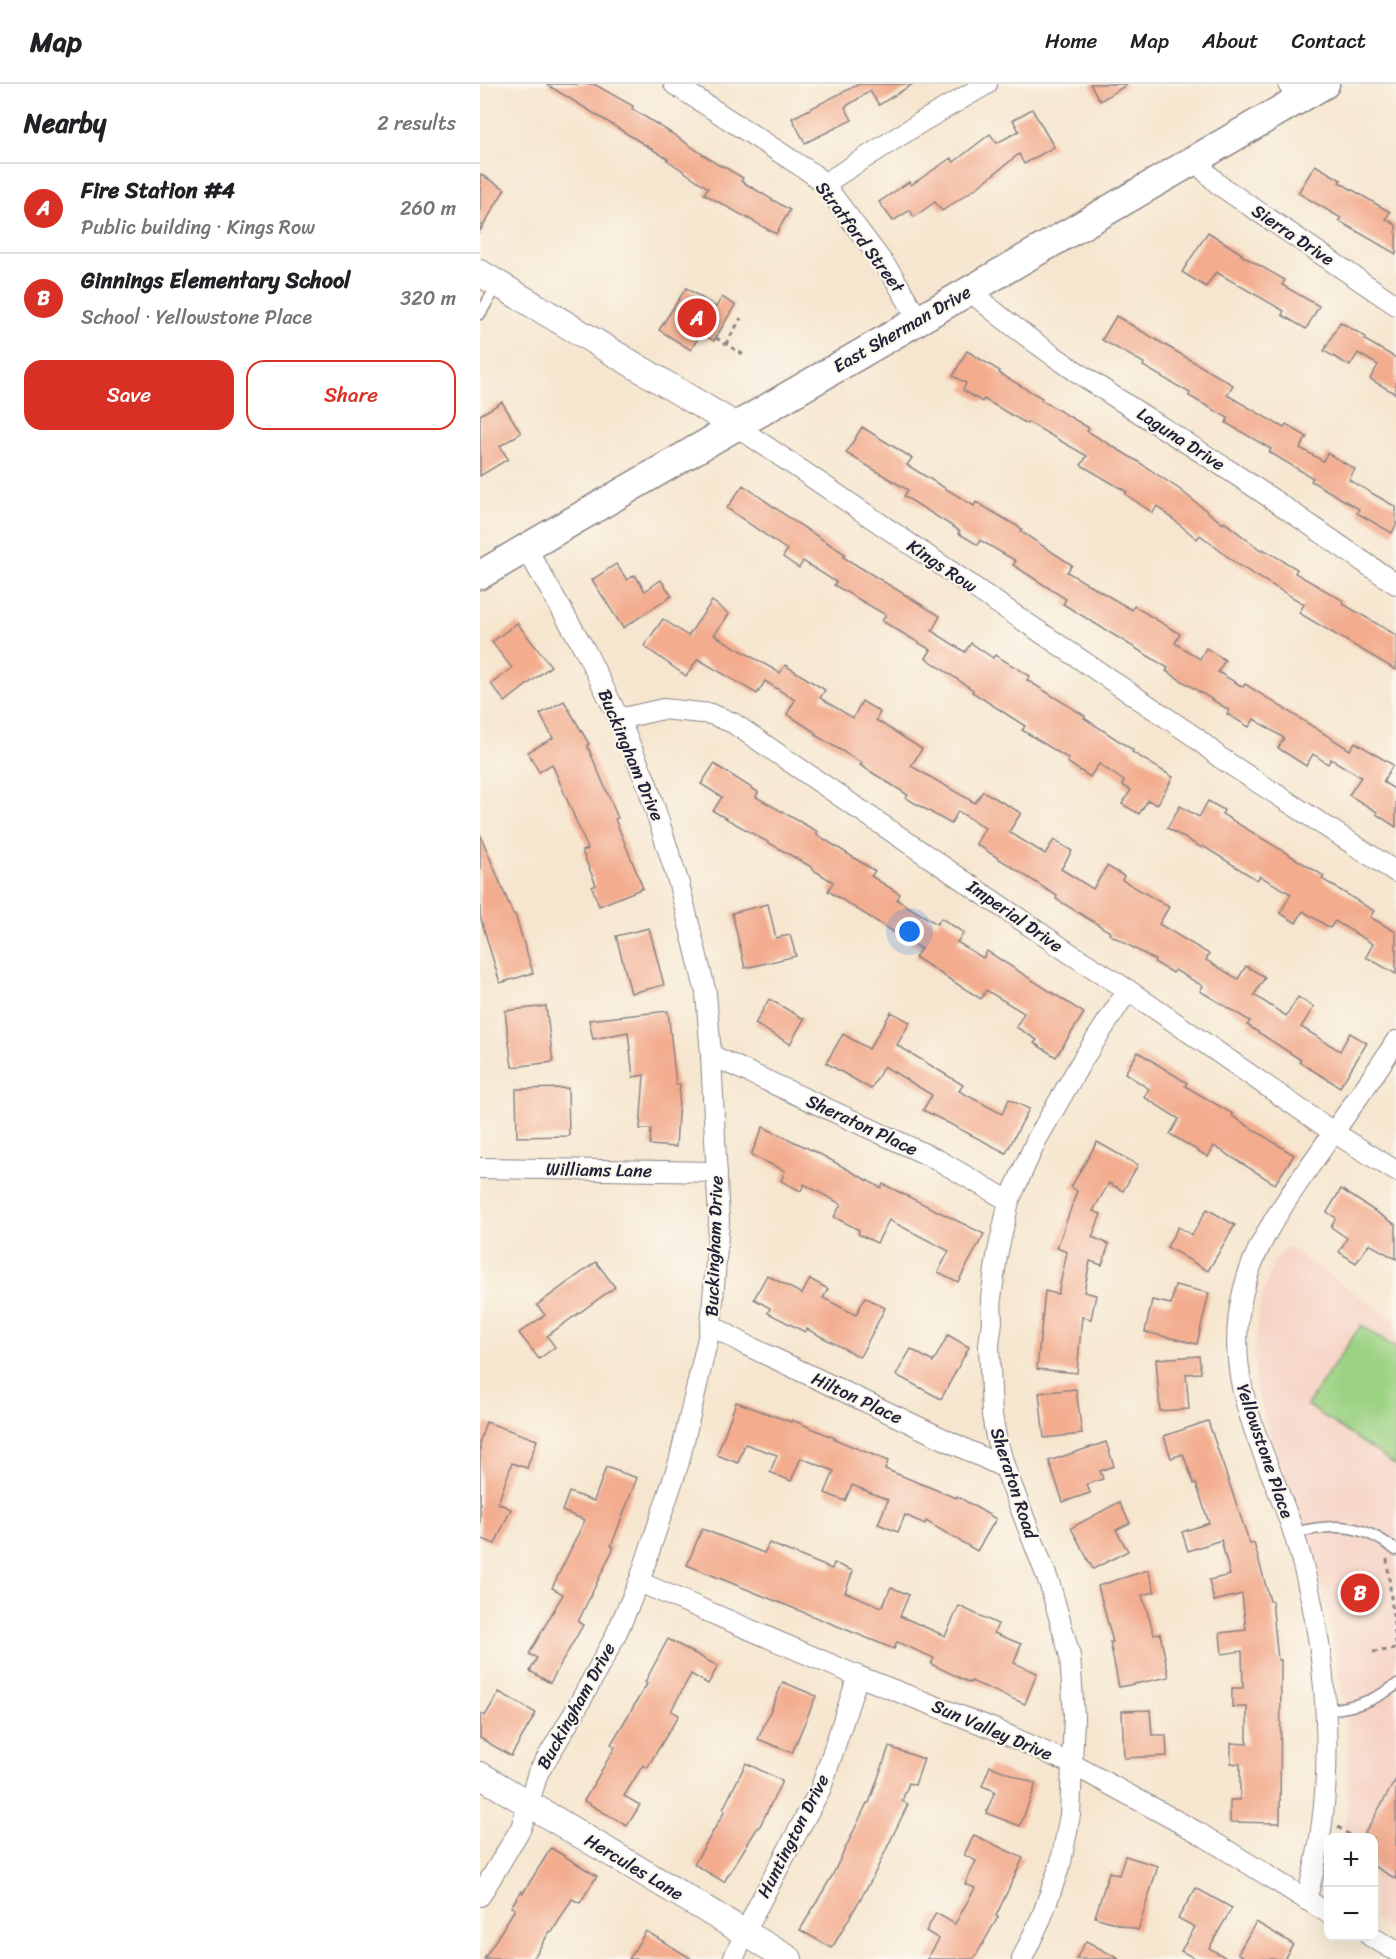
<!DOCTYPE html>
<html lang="en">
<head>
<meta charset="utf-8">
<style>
  body { margin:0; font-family:Sriracha,sans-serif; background:#f6f6f6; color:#202124 }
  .controls { position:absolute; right:18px; bottom:18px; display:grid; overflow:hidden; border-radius:12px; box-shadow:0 6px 24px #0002 }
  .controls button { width:54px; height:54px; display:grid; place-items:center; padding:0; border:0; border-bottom:2px solid #e0e0e0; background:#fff; color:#202124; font:30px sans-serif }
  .you { position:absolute; left:430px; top:848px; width:21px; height:21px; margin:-15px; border:4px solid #fff; border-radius:50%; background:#1a73e8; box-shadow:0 0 0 9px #1a73e833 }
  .badge { display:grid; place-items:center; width:39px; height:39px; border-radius:50%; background:#d93025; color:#fff; font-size:20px; font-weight:700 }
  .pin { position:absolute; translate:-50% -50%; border:3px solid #fff; box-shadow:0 2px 6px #0006 }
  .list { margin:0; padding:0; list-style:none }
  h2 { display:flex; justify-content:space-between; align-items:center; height:78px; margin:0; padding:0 24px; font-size:26px }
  h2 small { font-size:20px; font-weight:400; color:#757577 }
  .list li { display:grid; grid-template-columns:39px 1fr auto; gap:18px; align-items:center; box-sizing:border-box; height:90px; padding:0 24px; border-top:2px solid #e0e0e0 }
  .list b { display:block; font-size:22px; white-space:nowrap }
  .list p { margin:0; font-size:20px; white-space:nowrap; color:#757577 }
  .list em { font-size:20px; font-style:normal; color:#757577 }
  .actions { display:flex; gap:12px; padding:18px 24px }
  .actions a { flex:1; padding:14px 0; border:2px solid #d93025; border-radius:18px; text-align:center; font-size:21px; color:#d93025 }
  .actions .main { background:#d93025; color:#fff }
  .map { position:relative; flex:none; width:916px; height:1875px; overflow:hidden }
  header { display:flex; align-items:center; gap:36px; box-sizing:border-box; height:84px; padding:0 30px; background:#fff; border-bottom:2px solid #e0e0e0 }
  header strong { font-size:28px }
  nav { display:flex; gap:33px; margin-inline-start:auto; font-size:21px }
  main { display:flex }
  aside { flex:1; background:#fff }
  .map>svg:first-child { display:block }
  .built { fill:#f6d2c4 }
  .green { fill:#9bd283; stroke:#5e7a5f; stroke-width:1.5 }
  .building { fill:#f3ac8e }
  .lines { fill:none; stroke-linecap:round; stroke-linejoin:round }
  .service-casing { stroke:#8c8485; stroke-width:13 }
  .minor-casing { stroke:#8c8485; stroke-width:22 }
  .tertiary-casing { stroke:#8c8485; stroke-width:28 }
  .secondary-casing { stroke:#8c8485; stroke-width:31 }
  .path { stroke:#8c8485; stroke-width:3; stroke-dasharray:4.5 4.5; stroke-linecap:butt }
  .service { stroke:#fff; stroke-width:10 }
  .minor { stroke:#fff; stroke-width:20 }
  .tertiary { stroke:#fff; stroke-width:26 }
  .secondary { stroke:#fff; stroke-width:28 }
  .labels { text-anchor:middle; stroke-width:4.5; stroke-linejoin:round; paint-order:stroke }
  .street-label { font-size:18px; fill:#22223b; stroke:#fbf7ec }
</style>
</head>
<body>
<header>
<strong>Map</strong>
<nav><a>Home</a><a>Map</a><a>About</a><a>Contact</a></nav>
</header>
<main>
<aside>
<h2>Nearby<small>2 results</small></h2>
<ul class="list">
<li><span class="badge">A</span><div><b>Fire Station #4</b><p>Public building · Kings Row</p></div><em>260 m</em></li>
<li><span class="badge">B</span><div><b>Ginnings Elementary School</b><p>School · Yellowstone Place</p></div><em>320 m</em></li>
</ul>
<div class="actions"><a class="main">Save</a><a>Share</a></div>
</aside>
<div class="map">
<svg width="916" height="1875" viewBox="0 0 916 1875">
  <rect width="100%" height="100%" fill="#fbf7ec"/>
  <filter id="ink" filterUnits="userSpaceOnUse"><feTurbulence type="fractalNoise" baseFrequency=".0167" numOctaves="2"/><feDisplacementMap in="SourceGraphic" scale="12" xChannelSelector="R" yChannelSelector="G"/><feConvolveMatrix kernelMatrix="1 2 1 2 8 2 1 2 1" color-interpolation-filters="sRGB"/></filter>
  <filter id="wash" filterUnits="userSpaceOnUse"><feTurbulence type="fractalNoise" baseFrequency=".008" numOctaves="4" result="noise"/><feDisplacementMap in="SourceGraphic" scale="24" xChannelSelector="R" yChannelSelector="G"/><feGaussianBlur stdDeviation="1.35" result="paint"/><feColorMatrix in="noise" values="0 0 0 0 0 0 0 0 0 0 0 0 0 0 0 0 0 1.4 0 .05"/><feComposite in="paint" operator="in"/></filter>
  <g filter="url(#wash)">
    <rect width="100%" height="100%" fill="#f6e6cf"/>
    <path class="built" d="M807,1162L916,1237V1849L894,1836V1754L863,1753L868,1715V1653L851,1545L835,1473L783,1329L776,1303L774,1269L780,1221L793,1179Z"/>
    <path class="green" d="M881,1241L916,1264V1381L827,1321Z"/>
    <g id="blocks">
      <g class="building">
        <path d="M66,0H114L153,22L152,25L191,49L240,82L241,81L263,94L261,97L310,126L296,150L224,110L228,104L187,76L188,75Z"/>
        <path d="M379,0H433L399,21L390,7L365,23L372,36L325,59L312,34Z"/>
        <path d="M610,0H648L620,17Z"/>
        <path d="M552,25L574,63L544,80L539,70L499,102L462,127L455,118L434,133L430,126L413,137L399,118L429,98L431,101L471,74L474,78L510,50L517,59L539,47L533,36Z"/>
        <path d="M835,81L861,96L859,98L910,128L906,135L916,141V170L859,137L861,134L818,109Z"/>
        <path d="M0,90L25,105L0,147Z"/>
        <path d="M728,148L762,170L761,171L805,196L802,201L839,222L826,245L802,231L804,227L736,188L726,203L702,188Z"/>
        <path d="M206,204L236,223L242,213L255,221L234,257L221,249L211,266L179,246Z"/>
        <path d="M636,232L753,301L747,311L804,344L806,340L827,353L820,364L843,377L847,369L875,385L869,396L916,423V441L912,449L877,429L879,425L831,397L833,394L789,368L791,365L746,339L748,334L709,312L710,309L663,282L664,279L622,256Z"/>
        <path d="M860,238L886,253L885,256L916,274V310L890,295L898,281L878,269L870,282L844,267Z"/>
        <path d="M487,267L520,287L519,289L562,314L561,316L609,344L607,347L657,377L699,405L743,440L744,438L782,467L783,465L817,485L815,489L864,517L863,520L916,551V586L819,529L824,520L758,481L720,451L717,455L677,422L673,429L645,410L647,408L601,381L607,372L548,338L547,340L504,315L502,318L483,306L486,299L473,292Z"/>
        <path d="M22,318L41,349L20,362L28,375L0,392V331Z"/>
        <path d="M382,343L432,374L427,381L494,422L496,418L542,445L540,447L592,481L587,488L652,526L654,522L700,550L695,559L720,575L726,564L745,576L738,588L763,603L765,600L870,666L875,658L913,681L903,698L916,706V743L896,730L897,728L869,711L881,693L851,675L848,680L833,670L826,682L798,664L804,654L774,635L769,643L747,630L749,626L686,587L688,584L583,520L586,515L533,481L536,477L500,456L498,461L478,449L480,447L424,412L428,406L366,369Z"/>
        <path d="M263,401L315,438L365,470L363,473L460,532L452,547L485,568L491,559L513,574L515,571L550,592L547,596L605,632L604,634L653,666L652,668L693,693L677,721L668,716L659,730L642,720L651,706L642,701L644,697L619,680L610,693L587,678L589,675L542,646L545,642L492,608L493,606L446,574L451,566L402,537L406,531L354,501L356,498L323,477L319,484L303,473L307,466L247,424Z"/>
        <path d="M136,480L147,496L155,491L165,507L181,496L192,512L143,544L112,496Z"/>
        <path d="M232,517L249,530L234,551L300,589L305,581L345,606L340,614L373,634L382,617L400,628L396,636L442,665L431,682L495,719L503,707L541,729L529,748L565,770L574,756L592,767L581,785L613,805L627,782L644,792L642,796L689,823L679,840L729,870L726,876L758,895L766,882L785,893L774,911L806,932L818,913L834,923L821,943L860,967L870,949L887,959L860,1003L819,978L821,976L767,941L770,937L720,907L723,902L695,886L693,889L674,878L675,876L629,850L630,848L576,815L577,812L496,760L505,744L478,727L471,740L426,714L428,711L380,681L382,679L335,651L336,649L307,630L315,616L285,597L277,610L218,575L206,592L164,562L183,535L208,552Z"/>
        <path d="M37,539L71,582L25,618L11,600L32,584L12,558Z"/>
        <path d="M84,617L109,660L107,661L138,734L135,735L163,804L119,822L112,803L116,801L102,767L108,765L72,680L59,688L48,668L73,654L60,630Z"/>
        <path d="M234,680L278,708L276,713L338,748L336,750L395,787L391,792L420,810L417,816L457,840L461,834L484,849L477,858L503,874L507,867L604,929L576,973L554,959L557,956L536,943L544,929L506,906L501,915L466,893L435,873L441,865L348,807L353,798L332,785L333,784L233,727L242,713L221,700Z"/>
        <path d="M728,717L744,726L742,730L844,792L842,795L894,827L890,833L916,848V890L886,873L893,860L855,837L850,844L823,827L816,839L800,829L811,810L780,792L777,796L723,762L722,764L687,744L700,722L719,733Z"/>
        <path d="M0,750L33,830H35L53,889L20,899L0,832Z"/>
        <path d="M288,820L296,854L310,851L316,872L265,884L252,829Z"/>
        <path d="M169,844L184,901L151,909L136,852Z"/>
        <path d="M289,915L324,935L310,960L275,940Z"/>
        <path d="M66,922L73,978L32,983L25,927Z"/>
        <path d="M188,927L196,1000H200L196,1063L170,1061L171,1045H160L164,991L153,993L148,948L113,955L109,936Z"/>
        <path d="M411,928L430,938L417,961L483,1001L479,1007L522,1030L529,1015L549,1025L526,1069L443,1026L452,1011L404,982L391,1005L346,979L363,950L389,965Z"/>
        <path d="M658,968L707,999L705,1002L753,1030L752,1032L814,1071L795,1100L734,1062L728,1073L690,1050L699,1035L664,1013L669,1005L645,989Z"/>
        <path d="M88,1004L89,1052L37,1053L36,1005Z"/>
        <path d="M283,1043L338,1069L401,1104L403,1100L504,1150L478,1198L458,1188L469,1167L409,1136L397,1159L378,1150L379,1146L354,1133L361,1120L324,1100L321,1107L301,1097L305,1087L271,1071Z"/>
        <path d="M617,1058L658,1081L643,1107L629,1099L613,1127L621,1130L612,1153L629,1160L622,1181L610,1177L604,1208L616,1211L611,1235L602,1233L597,1289L557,1285L565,1207L578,1210L587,1168L577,1164L597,1107L591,1103Z"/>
        <path d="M861,1105L916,1141V1175L889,1160L876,1179L859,1168L867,1154L851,1143L856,1134L847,1128Z"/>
        <path d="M727,1125L755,1141L728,1187L687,1163L698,1143L712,1151Z"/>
        <path d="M116,1178L135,1203L67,1252L75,1263L59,1275L39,1249L65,1231L57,1221Z"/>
        <path d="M287,1191L322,1210L330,1195L348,1205L343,1214L376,1231L385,1213L405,1224L380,1273L327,1245L325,1248L288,1229L290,1224L274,1215Z"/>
        <path d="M695,1201L729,1209L717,1260L665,1248L672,1216L691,1220Z"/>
        <path d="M468,1251L489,1263L461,1315L416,1291L431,1265L453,1278Z"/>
        <path d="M719,1272L721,1289L706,1290L709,1325L680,1327L676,1275Z"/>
        <path d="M596,1305L602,1350L564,1354L559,1309Z"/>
        <path d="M256,1318L311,1338L312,1336L355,1354L354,1355L408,1377L405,1385L476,1414L477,1412L516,1435L497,1467L446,1437L445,1440L425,1431L418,1448L398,1440L408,1416L372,1401L365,1417L345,1409L354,1387L321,1374L311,1397L290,1388L297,1371L265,1360L258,1379L237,1371Z"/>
        <path d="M728,1337L770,1460L774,1459L790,1517H792L798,1576H801L800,1739L750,1738V1716H760V1680L751,1679V1659L767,1660V1623H752V1604H763L762,1567L742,1570L740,1549L766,1546L762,1510L734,1517L729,1496L750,1491L741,1456L708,1467L702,1448L729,1439L716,1399L714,1400L703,1370L691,1374L684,1352Z"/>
        <path d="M6,1338L57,1356L47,1384L32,1379L18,1419L31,1425L15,1460L0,1454V1357Z"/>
        <path d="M626,1358L634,1382L620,1387L623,1395L607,1400L610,1409L583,1418L569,1377Z"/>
        <path d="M126,1383L157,1394L131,1462L134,1463L98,1538L103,1541L70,1599L50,1587L57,1574L49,1570L83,1510L72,1504L105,1436L82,1427L89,1408L114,1417Z"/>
        <path d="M639,1418L650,1439L636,1446L648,1467L613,1485L591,1444Z"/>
        <path d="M222,1445L284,1469L289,1459L352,1485L354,1479L373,1487L365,1508L402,1523L411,1503L429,1511L420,1532L465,1552L479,1522L518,1540L514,1549L541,1560L534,1579L557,1589L545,1620L491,1597L490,1599L451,1580L454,1574L417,1558L414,1565L207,1481Z"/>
        <path d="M668,1486L675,1508L662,1511L674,1550L680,1549L689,1593L639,1603L630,1558H633L618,1502Z"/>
        <path d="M188,1555L238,1582L228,1600L211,1590L191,1627L199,1631L167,1684L163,1681L144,1712L160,1721L147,1742L104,1717L135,1663L131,1660L167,1600L165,1598Z"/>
        <path d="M303,1598L336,1612L312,1669L278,1655Z"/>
        <path d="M19,1608L56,1629L31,1672L0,1654V1629L5,1632Z"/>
        <path d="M670,1626L672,1651H686L687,1672L644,1674L642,1627Z"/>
        <path d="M409,1663L444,1675L435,1701L429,1699L422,1717L428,1720L392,1795L352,1864L320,1846L352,1792L387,1719H389Z"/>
        <path d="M266,1679L302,1697L279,1744L278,1743L244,1798L214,1780L245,1727L243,1725Z"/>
        <path d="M510,1682L556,1700L540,1742L506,1729L515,1707L502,1702Z"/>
        <path d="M916,1695V1795L894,1782V1754H882Z"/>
        <path d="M494,1751L543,1774L516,1832L518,1833L494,1875H447L459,1855L446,1847L456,1829L475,1840L495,1804L485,1800L496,1777L484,1771Z"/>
        <path d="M71,1764L117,1792L100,1819L92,1815L72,1848L70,1847L53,1875H4L35,1825L31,1823L41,1807L43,1809Z"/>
        <path d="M645,1772L678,1782L658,1846L615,1833L629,1788L639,1791Z"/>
        <path d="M716,1804L752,1824L729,1864L748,1875H716L701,1867L715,1843L698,1834Z"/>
        <path d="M776,1838L813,1860L804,1875H768L758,1869Z"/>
        <path d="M166,1847L212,1875H149Z"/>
        <path d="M606,1857L639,1875H596Z"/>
      </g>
    </g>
  </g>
  <g filter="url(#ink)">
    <use href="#blocks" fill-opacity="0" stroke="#8c8485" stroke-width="1.5"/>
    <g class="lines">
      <defs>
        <g id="service">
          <path d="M0,230L18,200"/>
          <path d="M813,1449C855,1439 881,1439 916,1466"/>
          <path d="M846,1626C875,1623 892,1618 916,1601"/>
        </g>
        <g id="minor">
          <path d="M194,0L333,90L344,100L413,192L438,235"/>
          <path d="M808,0L818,16"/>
          <path d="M715,77L739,101L916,221"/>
          <path d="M344,100L443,37L507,0"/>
          <path d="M490,207C568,275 660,328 747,385C804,422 860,462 916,500"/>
          <path d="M256,342L715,653L739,673L916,788"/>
          <path d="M139,635L183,625L231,630L253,639L588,868L648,906L853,1048L916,1087"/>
          <path d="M231,971L458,1076L529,1117"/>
          <path d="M0,1084L237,1088"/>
          <path d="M231,1241L266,1261L525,1384"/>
          <path d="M159,1498L378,1592L514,1645L592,1680L719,1749L848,1829"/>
          <path d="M0,1812L41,1744L58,1689L94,1629L134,1555L159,1498L199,1378L231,1241L239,1138L231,971L226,909L199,800L167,700L139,635L105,566L46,464"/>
          <path d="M826,1816C860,1702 849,1559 813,1447C785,1364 741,1299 763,1208C774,1162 801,1124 827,1086C857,1043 888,1001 916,957"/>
          <path d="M890,1852L916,1867"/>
          <path d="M253,1875L279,1820L341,1704L378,1592"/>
          <path d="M542,1875L562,1832L581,1778L590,1731L594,1632L590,1572L570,1501L525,1384L516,1353L512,1331L509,1261L512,1237L511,1214L517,1172L529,1117L557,1055L603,975L648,906"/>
        </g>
        <g id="tertiary">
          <path d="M0,189L256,342"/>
          <path d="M0,1691L309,1875"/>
        </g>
        <path id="secondary" d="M0,491L845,0"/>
      </defs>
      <use href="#service" class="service-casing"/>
      <use href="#minor" class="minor-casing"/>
      <use href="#tertiary" class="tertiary-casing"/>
      <use href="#secondary" class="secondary-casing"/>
      <g class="path">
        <path d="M236,254L264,271"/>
        <path d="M246,260L261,234"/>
        <path d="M907,1475L916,1560"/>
        <path d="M893,1568L916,1565"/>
        <path d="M858,1743L874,1754"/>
      </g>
      <use href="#service" class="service"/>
      <use href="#minor" class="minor"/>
      <use href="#tertiary" class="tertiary"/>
      <use href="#secondary" class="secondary"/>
    </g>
  </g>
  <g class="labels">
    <g class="street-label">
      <text transform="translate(813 151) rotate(34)" y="6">Sierra Drive</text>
      <text transform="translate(380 153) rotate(53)" y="6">Stratford Street</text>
      <text transform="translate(422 245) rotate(-30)" y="6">East Sherman Drive</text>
      <text transform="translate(701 355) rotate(33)" y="6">Laguna Drive</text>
      <text transform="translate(462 482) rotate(34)" y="6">Kings Row</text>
      <text transform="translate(151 671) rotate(67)" y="6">Buckingham Drive</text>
      <text transform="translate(535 832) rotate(35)" y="6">Imperial Drive</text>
      <text transform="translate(382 1041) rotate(25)" y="6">Sheraton Place</text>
      <text transform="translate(119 1086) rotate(1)" y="6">Williams Lane</text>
      <text transform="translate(234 1162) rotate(-88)" y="6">Buckingham Drive</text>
      <text transform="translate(377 1314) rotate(25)" y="6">Hilton Place</text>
      <text transform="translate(785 1367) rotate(71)" y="6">Yellowstone Place</text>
      <text transform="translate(534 1399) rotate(72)" y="6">Sheraton Road</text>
      <text transform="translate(96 1622) rotate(-61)" y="6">Buckingham Drive</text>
      <text transform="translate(512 1646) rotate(23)" y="6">Sun Valley Drive</text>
      <text transform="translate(313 1752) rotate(-63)" y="6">Huntington Drive</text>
      <text transform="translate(154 1783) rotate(31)" y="6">Hercules Lane</text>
    </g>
  </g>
</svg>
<div class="controls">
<button>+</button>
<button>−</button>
</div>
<div class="you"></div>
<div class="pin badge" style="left:217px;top:234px">A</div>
<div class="pin badge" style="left:880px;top:1509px">B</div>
</div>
</main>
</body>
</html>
